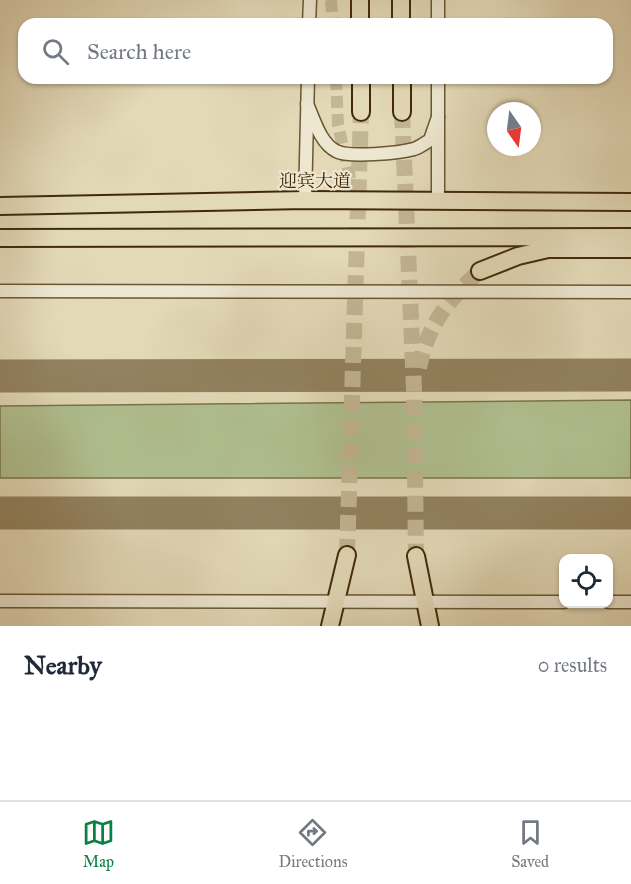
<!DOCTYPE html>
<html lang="en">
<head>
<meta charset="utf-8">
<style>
  body { margin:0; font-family:"IM FELL Great Primer","Noto Serif SC",serif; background:#f2f2f3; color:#1f2937 }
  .controls { position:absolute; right:18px; bottom:18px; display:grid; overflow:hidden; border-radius:12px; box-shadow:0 2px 4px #0004 }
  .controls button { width:54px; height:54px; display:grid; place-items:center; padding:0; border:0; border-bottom:2px solid #e0e1e3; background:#fff; color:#1f2937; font:30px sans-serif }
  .compass { position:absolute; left:487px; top:102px; width:54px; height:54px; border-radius:50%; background:#fff; box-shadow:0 2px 4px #0004; rotate:166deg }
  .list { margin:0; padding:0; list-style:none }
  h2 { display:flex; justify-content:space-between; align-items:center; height:78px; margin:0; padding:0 24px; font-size:26px }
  h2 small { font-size:20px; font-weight:400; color:#747a83 }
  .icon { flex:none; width:33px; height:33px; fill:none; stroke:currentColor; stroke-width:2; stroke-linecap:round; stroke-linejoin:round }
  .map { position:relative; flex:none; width:631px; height:626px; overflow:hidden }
  .search { position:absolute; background:#fff; box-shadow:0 2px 4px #0004; left:18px; right:18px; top:18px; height:66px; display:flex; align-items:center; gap:15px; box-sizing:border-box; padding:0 21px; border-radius:18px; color:#747a83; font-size:22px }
  .sheet { height:174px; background:#fff }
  nav { display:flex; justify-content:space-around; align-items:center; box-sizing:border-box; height:84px; border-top:2px solid #e0e1e3; background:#fff; font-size:16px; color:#747a83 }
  nav a { display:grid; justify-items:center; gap:3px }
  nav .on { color:#0b8043 }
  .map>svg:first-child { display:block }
  .green { fill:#b0c090; stroke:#79754c; stroke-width:1.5 }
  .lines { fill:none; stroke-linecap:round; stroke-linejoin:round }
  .taxiway { stroke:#92825f; stroke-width:33 }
  .minor-tunnel { stroke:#c3b694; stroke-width:12; stroke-dasharray:12 6; stroke-linecap:butt }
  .major-tunnel { stroke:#c3b694; stroke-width:16; stroke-dasharray:16 8; stroke-linecap:butt }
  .minor-casing { stroke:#6a5633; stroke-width:15 }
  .major-casing { stroke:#422a07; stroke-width:20 }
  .minor { stroke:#ede6d0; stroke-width:12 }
  .major { stroke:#e3d9b7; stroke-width:16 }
  .labels { text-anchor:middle; stroke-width:4.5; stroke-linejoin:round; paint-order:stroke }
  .street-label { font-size:18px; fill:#422a07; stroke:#ede6d0 }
</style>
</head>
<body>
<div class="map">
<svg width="631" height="626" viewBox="0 0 631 626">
  <rect width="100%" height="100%" fill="#e3d9b7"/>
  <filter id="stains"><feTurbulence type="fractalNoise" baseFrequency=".00333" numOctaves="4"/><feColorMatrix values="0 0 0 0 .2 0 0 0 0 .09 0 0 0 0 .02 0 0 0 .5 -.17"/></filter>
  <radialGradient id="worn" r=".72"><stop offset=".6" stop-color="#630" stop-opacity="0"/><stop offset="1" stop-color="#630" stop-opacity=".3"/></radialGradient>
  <path class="green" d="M631,400V478H0V406Z"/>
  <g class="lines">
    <g class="taxiway">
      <path d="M0,376L631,375"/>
      <path d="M0,513H631"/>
    </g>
    <g class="minor-tunnel">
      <path d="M331,0L333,24"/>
      <path d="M336,78L338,125L359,217"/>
    </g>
    <g class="major-tunnel">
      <path d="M402,112L414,389L416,556"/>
      <path d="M419,368C428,324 448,300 480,271"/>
      <path d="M347,555L361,112"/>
    </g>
    <defs>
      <g id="minor">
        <path d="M438,0V24"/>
        <path d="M309,24L310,0"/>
        <path d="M307,104C314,119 320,143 336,151C348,158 400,153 414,149C420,147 425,143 430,140L438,117"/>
        <path d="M305,200L308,78"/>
        <path d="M438,201V78"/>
        <path d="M0,291L631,292"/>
        <path d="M0,601L564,602"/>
        <path d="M608,602H631"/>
      </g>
      <g id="major">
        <path d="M360,0V24"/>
        <path d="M401,0V24"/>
        <path d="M361,78V112"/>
        <path d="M402,78V112"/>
        <path d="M0,206L305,200L631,202"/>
        <path d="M0,238L631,237"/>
        <path d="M480,271L518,256L548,249H631"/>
        <path d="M416,556L430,626"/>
        <path d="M330,626L347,555"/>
      </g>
    </defs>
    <use href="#minor" class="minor-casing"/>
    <use href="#major" class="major-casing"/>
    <use href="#minor" class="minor"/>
    <use href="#major" class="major"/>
  </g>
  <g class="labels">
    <g class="street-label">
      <text x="315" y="187">迎宾大道</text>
    </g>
  </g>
  <rect width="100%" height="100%" filter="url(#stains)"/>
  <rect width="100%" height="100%" fill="url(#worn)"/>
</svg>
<div class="controls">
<button><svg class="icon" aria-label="locate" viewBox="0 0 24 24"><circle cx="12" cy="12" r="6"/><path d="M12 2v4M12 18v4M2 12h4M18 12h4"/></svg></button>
</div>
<svg class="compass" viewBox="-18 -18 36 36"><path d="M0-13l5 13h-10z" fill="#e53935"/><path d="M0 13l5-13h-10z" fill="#747a83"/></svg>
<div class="search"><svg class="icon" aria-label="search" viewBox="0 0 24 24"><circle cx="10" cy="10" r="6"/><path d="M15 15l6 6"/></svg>Search here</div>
</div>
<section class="sheet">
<h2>Nearby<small>0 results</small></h2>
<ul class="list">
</ul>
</section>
<nav>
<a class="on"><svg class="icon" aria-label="map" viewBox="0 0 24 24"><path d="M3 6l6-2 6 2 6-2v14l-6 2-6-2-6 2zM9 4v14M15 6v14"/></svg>Map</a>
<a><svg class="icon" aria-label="directions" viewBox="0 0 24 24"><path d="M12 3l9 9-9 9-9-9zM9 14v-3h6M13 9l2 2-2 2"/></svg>Directions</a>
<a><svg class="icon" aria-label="saved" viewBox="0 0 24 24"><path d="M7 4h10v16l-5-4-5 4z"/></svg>Saved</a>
</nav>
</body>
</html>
